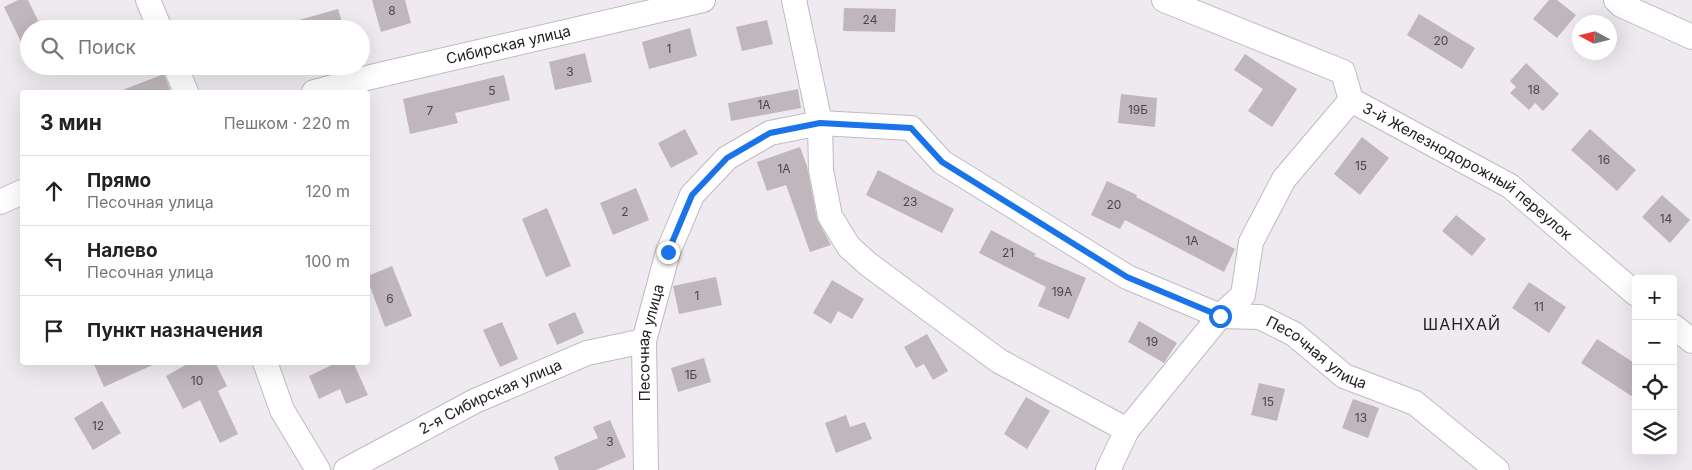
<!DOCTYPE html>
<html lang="ru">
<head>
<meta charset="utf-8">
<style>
  body { margin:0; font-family:Inter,sans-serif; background:#f2f2f2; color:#222 }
  .controls { position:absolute; right:15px; bottom:15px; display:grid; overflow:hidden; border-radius:5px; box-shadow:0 5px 20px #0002 }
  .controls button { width:45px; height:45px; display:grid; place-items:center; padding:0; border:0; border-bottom:1px solid #e0e0e0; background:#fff; color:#222; font:25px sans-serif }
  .compass { position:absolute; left:1572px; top:15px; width:45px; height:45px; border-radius:50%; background:#fff; box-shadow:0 5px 20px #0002; rotate:277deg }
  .stop { position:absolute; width:15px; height:15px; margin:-11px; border:4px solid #1a73e8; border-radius:50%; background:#fff }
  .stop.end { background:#1a73e8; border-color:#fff; box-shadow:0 1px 5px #0008 }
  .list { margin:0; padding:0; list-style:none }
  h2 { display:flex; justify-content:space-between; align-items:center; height:65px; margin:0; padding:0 20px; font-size:21px }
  h2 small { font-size:16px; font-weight:400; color:#767676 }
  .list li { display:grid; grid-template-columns:32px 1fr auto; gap:15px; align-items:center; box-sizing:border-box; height:70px; padding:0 20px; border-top:1px solid #e0e0e0 }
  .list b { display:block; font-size:19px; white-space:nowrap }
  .list p { margin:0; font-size:16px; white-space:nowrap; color:#767676 }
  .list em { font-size:16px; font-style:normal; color:#767676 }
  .icon { flex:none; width:28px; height:28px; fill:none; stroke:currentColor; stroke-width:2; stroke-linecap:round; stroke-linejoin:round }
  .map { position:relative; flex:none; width:1692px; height:470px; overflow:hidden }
  .search { position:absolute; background:#fff; box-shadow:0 5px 20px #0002; left:20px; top:20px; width:350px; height:55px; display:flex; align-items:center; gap:12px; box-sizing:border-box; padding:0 18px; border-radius:28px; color:#767676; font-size:19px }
  .panel { position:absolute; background:#fff; box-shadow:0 5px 20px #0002; left:20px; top:90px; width:350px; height:275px; border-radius:5px }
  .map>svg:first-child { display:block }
  .building { fill:#bfb7bb }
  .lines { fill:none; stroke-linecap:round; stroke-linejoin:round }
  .minor-casing { stroke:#bfbbc2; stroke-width:26 }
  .minor { stroke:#fff; stroke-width:24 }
  .route { stroke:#1a73e8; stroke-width:6 }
  .labels { text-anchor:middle; stroke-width:4.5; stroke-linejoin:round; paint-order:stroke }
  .number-label { font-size:12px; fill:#4a464a }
  .street-label { font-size:15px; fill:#232124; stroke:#eeeaf0 }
  .neighbourhood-label { font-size:16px; letter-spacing:1px; fill:#232124; stroke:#eeeaf0 }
</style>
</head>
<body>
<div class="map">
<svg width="1692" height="470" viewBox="0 0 1692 470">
  <rect width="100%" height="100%" fill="#eeeaf0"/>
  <g class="building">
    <path d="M18,0H28L42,29H29V58L4,7Z"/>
    <path d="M372,0H405L411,23L381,32Z"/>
    <path d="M1549,0H1557L1576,15L1557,38L1533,19Z"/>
    <path d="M844,8L896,9L895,32L843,31Z"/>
    <path d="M338,9L344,29H285V24Z"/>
    <path d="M1419,14L1475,48L1462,69L1407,35Z"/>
    <path d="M767,20L773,44L742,51L736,27Z"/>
    <path d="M690,28L697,56L649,69L642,42Z"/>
    <path d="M585,53L592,82L555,90L549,62Z"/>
    <path d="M1245,54L1297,89L1272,127L1248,111L1263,89L1234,70Z"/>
    <path d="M1526,63L1559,94L1543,111L1535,103L1529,110L1510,93L1516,87L1510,81Z"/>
    <path d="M164,74L171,92H120V91Z"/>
    <path d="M504,75L510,100L455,113L458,123L410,134L403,99Z"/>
    <path d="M798,89L801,108L731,121L728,103Z"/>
    <path d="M1121,94L1157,98L1155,127L1118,123Z"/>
    <path d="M685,129L698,154L671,168L658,143Z"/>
    <path d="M1590,129L1636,170L1617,191L1571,150Z"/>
    <path d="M1362,137L1389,158L1360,195L1334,174Z"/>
    <path d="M800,147L807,166L817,219L831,245L810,252L786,185L767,191L757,162Z"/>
    <path d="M878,170L954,209L942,233L866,195Z"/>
    <path d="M1107,181L1137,195L1136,197L1235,249L1224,272L1125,220L1120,229L1091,215Z"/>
    <path d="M636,188L649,220L613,235L600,203Z"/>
    <path d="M1662,195L1690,220L1670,243L1642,217Z"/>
    <path d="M547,208L571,266L546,277L522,219Z"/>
    <path d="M1456,215L1486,239L1472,256L1442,231Z"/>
    <path d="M991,230L1036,254L1034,256L1086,278L1069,319L1038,306L1046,287L979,253Z"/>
    <path d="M392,266L412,316L385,327L368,281V276Z"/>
    <path d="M716,277L722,305L679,314L673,286Z"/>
    <path d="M832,280L864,299L852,319L838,311L831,324L813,313Z"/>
    <path d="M1529,282L1566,307L1549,333L1512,308Z"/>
    <path d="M575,312L584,333L557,345L548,324Z"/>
    <path d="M1139,321L1177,343L1164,363L1128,342Z"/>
    <path d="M502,322L518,359L500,367L483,330Z"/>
    <path d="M927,334L948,371L933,380L924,364L916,368L904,347Z"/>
    <path d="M1597,339L1636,364V399L1581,363Z"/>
    <path d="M704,358L711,382L678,392L671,368Z"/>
    <path d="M93,362H159L104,387Z"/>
    <path d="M191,362H215L227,386L218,391L238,434L220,443L200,400L183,409L166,376Z"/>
    <path d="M338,362H353L368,395L346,404L340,389L319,399L309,376Z"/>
    <path d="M1259,383L1285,389L1277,421L1251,415Z"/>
    <path d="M1026,397L1050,411L1027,449L1004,434Z"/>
    <path d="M1353,399L1379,408L1368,438L1342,428Z"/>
    <path d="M102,401L121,433L93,450L74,418Z"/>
    <path d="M846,415L850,427L865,422L872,439L836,453L825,423Z"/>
    <path d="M610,420L626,457L596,470H559L554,457L598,438L593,427Z"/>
  </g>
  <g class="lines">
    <defs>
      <g id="minor">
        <path d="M148,0L160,29"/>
        <path d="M794,0L820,123L821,170L830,216L849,247L868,264L999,361L1127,430"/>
        <path id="s1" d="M1164,0L1343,72L1351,100L1510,186L1636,294"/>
        <path d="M1616,0L1621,5L1692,37"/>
        <path d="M175,66L186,92"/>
        <path id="s2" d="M314,92L371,77L703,0"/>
        <path d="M0,202L22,192"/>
        <path d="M1673,326L1692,341"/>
        <path d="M265,362L282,410L318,470"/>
        <path id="s3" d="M346,470L475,401L587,353L644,341"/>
        <path id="s4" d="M646,470L644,341L668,252L692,195L727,158L770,133L820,123L911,128L942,162L1127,277L1220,316L1260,317L1294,334L1344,376L1415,403L1497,470"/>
        <path d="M1108,470L1127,430L1220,316L1243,295L1251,242L1284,179L1351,100"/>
      </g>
    </defs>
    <use href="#minor" class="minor-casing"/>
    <use href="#minor" class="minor"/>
  </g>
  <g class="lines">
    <path class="route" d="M668,252L692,195L727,158L770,133L820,123L911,128L942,162L1127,277L1220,316"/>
  </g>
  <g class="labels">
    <g class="number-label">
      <text x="392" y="15">8</text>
      <text x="870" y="24">24</text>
      <text x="1441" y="45">20</text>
      <text x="669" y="53">1</text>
      <text x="570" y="76">3</text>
      <text x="1534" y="94">18</text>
      <text x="492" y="95">5</text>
      <text x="764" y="109">1А</text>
      <text x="1138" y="114">19Б</text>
      <text x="430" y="115">7</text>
      <text x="1604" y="164">16</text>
      <text x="1361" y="170">15</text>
      <text x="784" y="173">1А</text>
      <text x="910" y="206">23</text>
      <text x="1114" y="209">20</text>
      <text x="625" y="216">2</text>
      <text x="1666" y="223">14</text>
      <text x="1192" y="245">1А</text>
      <text x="1008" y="257">21</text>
      <text x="1062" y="296">19А</text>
      <text x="697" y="300">1</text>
      <text x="390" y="303">6</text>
      <text x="1539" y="311">11</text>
      <text x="1152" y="346">19</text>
      <text x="691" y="379">1Б</text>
      <text x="197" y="385">10</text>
      <text x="1268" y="406">15</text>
      <text x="1361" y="422">13</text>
      <text x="98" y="430">12</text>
      <text x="610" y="446">3</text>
    </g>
    <g class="street-label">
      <text dy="5" stroke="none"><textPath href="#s2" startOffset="200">Сибирская улица</textPath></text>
      <text dy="5" stroke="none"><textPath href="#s1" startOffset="359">3-й Железнодорожный переулок</textPath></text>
      <text dy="5" stroke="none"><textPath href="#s4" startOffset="128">Песочная улица</textPath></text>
      <text dy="5" stroke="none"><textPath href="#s4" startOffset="998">Песочная улица</textPath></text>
      <text dy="5" stroke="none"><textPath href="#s3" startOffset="162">2-я Сибирская улица</textPath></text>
    </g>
    <g class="neighbourhood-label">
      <text x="1462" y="330">ШАНХАЙ</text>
    </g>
  </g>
</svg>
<div class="controls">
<button>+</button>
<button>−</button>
<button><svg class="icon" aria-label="locate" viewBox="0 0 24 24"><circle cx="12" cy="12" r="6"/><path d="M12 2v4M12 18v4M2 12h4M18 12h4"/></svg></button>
<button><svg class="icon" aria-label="layers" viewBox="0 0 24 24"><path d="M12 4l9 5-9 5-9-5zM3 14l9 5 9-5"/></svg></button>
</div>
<svg class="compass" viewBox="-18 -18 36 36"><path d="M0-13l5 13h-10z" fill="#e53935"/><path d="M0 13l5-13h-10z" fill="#767676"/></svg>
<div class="stop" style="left:1220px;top:316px"></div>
<div class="stop end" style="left:668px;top:252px"></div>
<div class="search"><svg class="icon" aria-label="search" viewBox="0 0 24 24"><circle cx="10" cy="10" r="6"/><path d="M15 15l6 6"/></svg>Поиск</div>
<section class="panel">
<h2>3 мин<small>Пешком · 220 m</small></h2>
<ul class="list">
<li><svg class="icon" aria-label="ahead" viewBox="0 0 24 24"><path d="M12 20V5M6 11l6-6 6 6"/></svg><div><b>Прямо</b><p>Песочная улица</p></div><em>120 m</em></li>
<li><svg class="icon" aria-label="left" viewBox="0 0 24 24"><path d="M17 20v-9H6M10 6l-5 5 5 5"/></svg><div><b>Налево</b><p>Песочная улица</p></div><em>100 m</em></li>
<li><svg class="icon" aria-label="arrive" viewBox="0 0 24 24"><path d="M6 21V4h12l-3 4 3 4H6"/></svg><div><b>Пункт назначения</b></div></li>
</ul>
</section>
</div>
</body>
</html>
